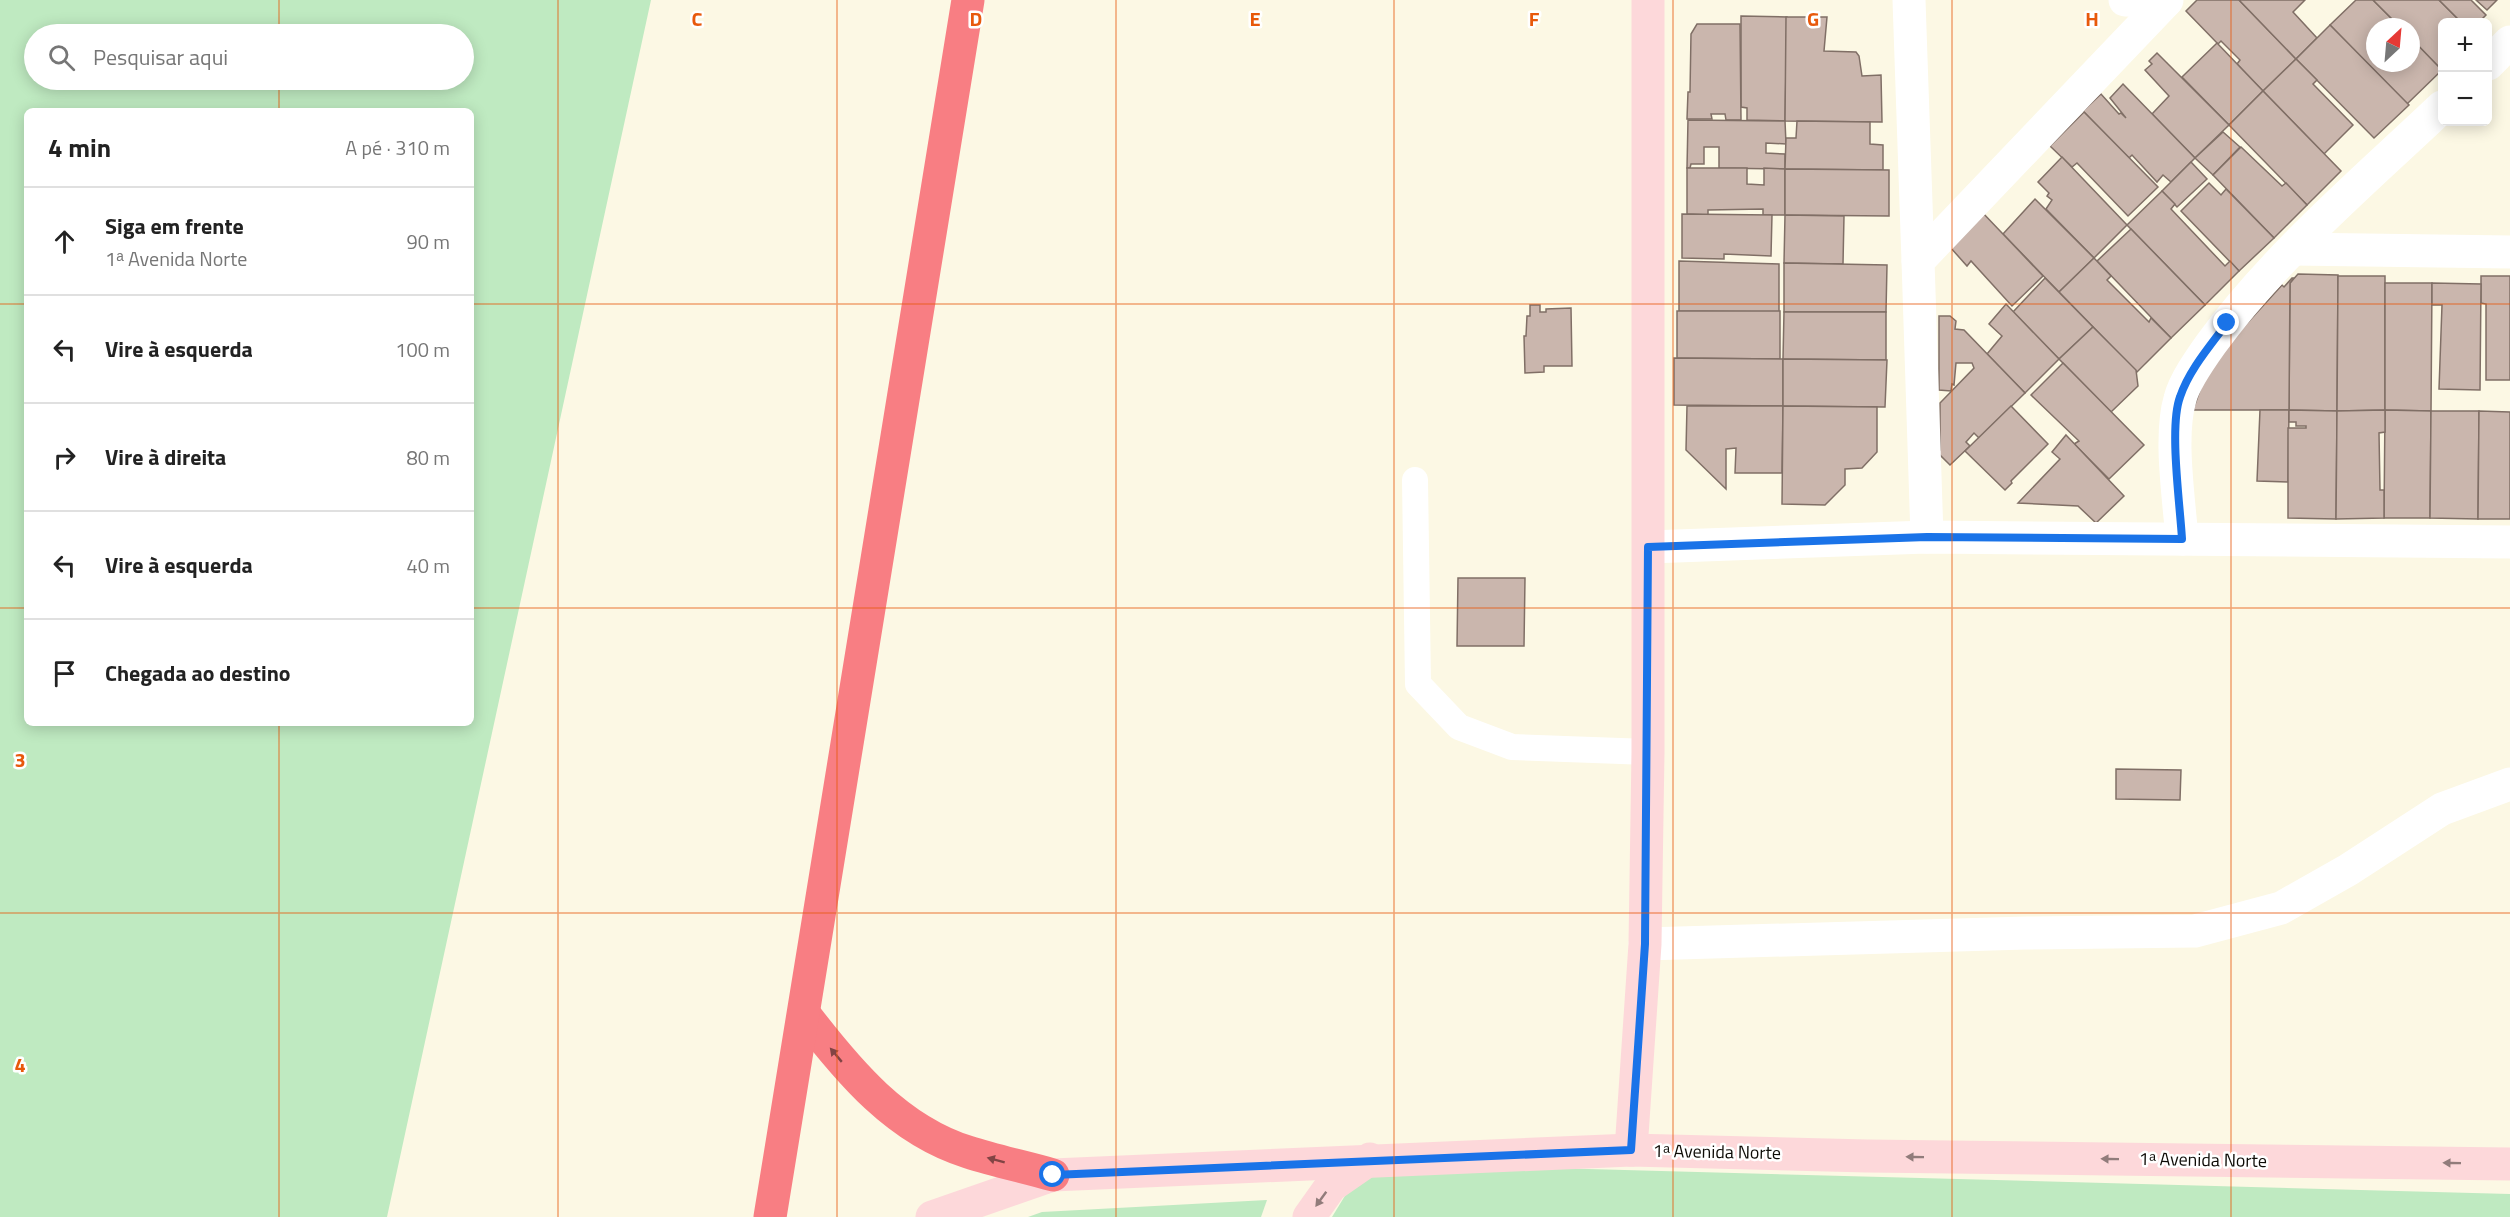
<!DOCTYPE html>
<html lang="pt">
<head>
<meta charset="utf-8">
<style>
  body { margin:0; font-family:"Titillium Web",sans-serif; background:#f2f2f2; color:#222 }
  .controls { position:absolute; right:18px; top:18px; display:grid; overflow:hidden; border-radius:9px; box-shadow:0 3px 15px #0003 }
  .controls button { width:54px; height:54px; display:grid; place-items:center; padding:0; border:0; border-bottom:2px solid #e0e0e0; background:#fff; color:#222; font:30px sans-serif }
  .compass { position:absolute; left:2366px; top:18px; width:54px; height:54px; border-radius:50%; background:#fff; box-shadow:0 3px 15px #0003; rotate:26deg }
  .stop { position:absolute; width:18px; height:18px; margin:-14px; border:4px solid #1a73e8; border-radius:50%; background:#fff }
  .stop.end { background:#1a73e8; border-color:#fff; box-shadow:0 2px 6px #0008 }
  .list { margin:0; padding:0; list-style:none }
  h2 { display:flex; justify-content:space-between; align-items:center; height:78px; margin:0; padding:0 24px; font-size:26px }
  h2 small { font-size:20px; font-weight:400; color:#767676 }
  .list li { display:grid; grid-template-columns:39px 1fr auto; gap:18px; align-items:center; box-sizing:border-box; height:108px; padding:0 24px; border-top:2px solid #e0e0e0 }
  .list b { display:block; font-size:22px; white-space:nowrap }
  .list p { margin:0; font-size:20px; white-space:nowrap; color:#767676 }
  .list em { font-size:20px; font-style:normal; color:#767676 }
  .icon { flex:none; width:33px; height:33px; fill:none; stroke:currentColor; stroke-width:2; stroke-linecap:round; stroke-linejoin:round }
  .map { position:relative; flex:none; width:2510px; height:1217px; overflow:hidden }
  .search { position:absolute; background:#fff; box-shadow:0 3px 15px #0003; left:24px; top:24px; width:450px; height:66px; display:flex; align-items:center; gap:15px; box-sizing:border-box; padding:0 21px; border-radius:33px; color:#767676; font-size:22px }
  .panel { position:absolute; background:#fff; box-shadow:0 3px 15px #0003; left:24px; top:108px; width:450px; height:618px; border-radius:9px }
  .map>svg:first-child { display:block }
  .green { fill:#bfeac1; fill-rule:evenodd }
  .building { fill:#cab6ad; stroke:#806f66; stroke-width:1.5 }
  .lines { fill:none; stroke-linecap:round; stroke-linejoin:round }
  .lane { stroke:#fff; stroke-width:26 }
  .street { stroke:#fff; stroke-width:33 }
  .secondary { stroke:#fdd8da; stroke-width:33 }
  .highway { stroke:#f87e83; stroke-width:33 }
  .oneway { fill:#824444 }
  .oneway2 { fill:#917c7b }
  .route { stroke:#1a73e8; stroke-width:8 }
  .grid { fill:none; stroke:#e8590c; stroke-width:1.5; stroke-opacity:0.55 }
  .labels { text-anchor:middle; stroke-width:5; stroke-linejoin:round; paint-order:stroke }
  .street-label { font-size:18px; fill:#0d0b06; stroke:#fff }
  .grid-label { font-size:20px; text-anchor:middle; font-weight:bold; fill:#e8590c; stroke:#fff; stroke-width:5; stroke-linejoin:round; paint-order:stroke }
</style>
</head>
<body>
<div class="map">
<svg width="2510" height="1217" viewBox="0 0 2510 1217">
  <rect width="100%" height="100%" fill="#fcf8e4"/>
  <g class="green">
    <path d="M0,0H651L387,1217H0ZM34,34H464V80H34ZM27,111H471V723H27Z"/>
    <path d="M1365,1163L2510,1194V1217H1332Z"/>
    <path d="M1267,1200L1261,1217H1028L1042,1212Z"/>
  </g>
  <g class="building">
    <path d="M2197,0H2239L2296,59L2263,91L2237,64L2240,60L2221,41L2218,44L2186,11Z"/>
    <path d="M2239,0H2305L2293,12L2317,38L2296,59Z"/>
    <path d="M2356,0H2373L2400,27H2375V63H2411V38L2442,70L2407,104L2330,25Z"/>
    <path d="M2373,0H2439L2461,22H2442V70L2411,38V27H2400Z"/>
    <path d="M2439,0H2471L2486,15L2479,22H2461Z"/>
    <path d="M2476,0H2497L2487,10Z"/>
    <path d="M1741,16L1787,17L1785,121L1747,120V108L1741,107Z"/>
    <path d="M1786,17H1827L1824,51L1856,52L1859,56L1862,76L1881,75L1882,122L1785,121Z"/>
    <path d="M1697,24H1740L1741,120H1726L1725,114H1711L1712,119H1687L1688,92H1690L1691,34Z"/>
    <path d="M2330,25L2409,105L2374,138L2296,59Z"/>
    <path d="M2217,43L2263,91L2229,125L2182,77Z"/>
    <path d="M2157,53L2229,125L2195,158L2152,114L2169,96L2145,70L2152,64L2149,61Z"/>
    <path d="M2296,59L2317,80L2313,84L2353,125L2324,154L2263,91Z"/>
    <path d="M2123,84L2195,158L2171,182L2163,175L2157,182L2132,155L2129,158L2083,111L2101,94L2119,114L2121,113L2126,118L2110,98Z"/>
    <path d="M2263,91L2341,171L2307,205L2229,125Z"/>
    <path d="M2084,112L2158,187L2128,216L2077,163L2072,167L2050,146Z"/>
    <path d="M1688,120L1785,121L1786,144L1766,143V153L1785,154V169L1719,168V147H1704V164H1691L1690,168H1687Z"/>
    <path d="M1797,121L1870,122V144L1883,145V170L1785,169L1786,138H1796Z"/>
    <path d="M2223,132L2240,147L2213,175L2195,158Z"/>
    <path d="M2241,147L2282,186L2286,183L2307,205L2274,238L2213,175Z"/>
    <path d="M2062,157L2127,225L2094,258L2046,209L2052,200L2047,196L2049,193L2038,182Z"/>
    <path d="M2191,162L2207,179L2177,207L2162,191Z"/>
    <path d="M1687,168H1747V184L1764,185V168L1785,169V215H1763V209L1708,210V215L1687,214Z"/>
    <path d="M1785,169L1889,170V216L1785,215Z"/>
    <path d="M2209,183L2221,195L2226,189L2274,238L2239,271L2181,211Z"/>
    <path d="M2162,191L2175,204L2171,209L2225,266L2230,261L2239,271L2205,305L2127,225Z"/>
    <path d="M2035,199L2094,258L2059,292L2003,234Z"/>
    <path d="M1981,211L2043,276L2012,306L1971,261L1967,266L1950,247Z"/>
    <path d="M1682,214L1772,215L1771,256L1724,254V259L1682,258Z"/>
    <path d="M1785,215L1844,216L1843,264L1784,263Z"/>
    <path d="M2131,229L2205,305L2171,338L2097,261Z"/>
    <path d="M2094,258L2111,276L2107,280L2149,322L2151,318L2171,338L2137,372L2059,292Z"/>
    <path d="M1679,261L1779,264V312L1679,311Z"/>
    <path d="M1784,263L1887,265L1886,312H1784Z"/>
    <path d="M2298,274L2338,275L2337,411L2289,410L2290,283Z"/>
    <path d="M2338,276H2385V410L2337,411Z"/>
    <path d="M2481,276H2510V380H2486V304L2481,303Z"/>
    <path d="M2045,278L2093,327L2059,359L2013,312Z"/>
    <path d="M2292,278H2294L2290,283L2289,410H2193L2209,365L2282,285L2284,287Z"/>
    <path d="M2385,283H2432L2431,411L2385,410Z"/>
    <path d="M2432,283L2481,284L2480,390L2439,389L2442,305H2432Z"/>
    <path d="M2006,304L2059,359L2025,393L1987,354L2002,336L1989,324Z"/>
    <path d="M1530,305H1540V312H1546V309L1571,308L1572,366H1544V372L1525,373L1524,336H1526L1527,316H1530Z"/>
    <path d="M1677,311H1780V359L1677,358Z"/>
    <path d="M1784,312H1886V360L1783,359Z"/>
    <path d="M1939,316H1950L1956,321L1955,329L1964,330L2025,393L1979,438L1974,433L1966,442L1970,446L1950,465L1937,452L1940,450V403L1974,368L1972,363H1956L1954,385L1952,384L1951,391L1939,390Z"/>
    <path d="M2093,327L2136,370L2138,386L2111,412L2059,359Z"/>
    <path d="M1674,358L1783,359V406L1674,405Z"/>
    <path d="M1783,359L1887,360L1885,407L1783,406Z"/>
    <path d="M2063,363L2144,445L2109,479L2074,444L2079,441L2031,395Z"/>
    <path d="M1687,406H1783L1782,473H1735L1736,448L1726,449V489L1686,450Z"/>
    <path d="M1783,406L1877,407V452L1862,468L1845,469V485L1825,505L1782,504Z"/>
    <path d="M2011,406L2048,444L2011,481L2012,483L2005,490L1965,451Z"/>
    <path d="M2260,410H2289L2288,482L2257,481Z"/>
    <path d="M2289,410L2337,411L2336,519L2288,518V428H2306V426H2296V422H2289Z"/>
    <path d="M2385,410L2431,411L2430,518H2384Z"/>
    <path d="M2385,410V432L2379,433L2380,490H2384V518L2336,519L2337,411Z"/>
    <path d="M2431,411H2479L2478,519L2430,518Z"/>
    <path d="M2479,411L2510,412V519H2478Z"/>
    <path d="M2066,435L2124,496L2096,523L2078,506L2018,503L2060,459L2052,452Z"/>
    <path d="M1458,578H1525L1524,646H1457Z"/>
    <path d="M2116,769L2181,770L2180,800L2116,799Z"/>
  </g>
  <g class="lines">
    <path class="lane" d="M1415,480L1418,684L1459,727L1512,747L1648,752"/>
    <g class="street">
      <path d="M1909,0L1918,261"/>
      <path d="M2125,0L2166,1"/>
      <path d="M2488,64L2510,42"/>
      <path d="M2293,249L2510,252"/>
      <path d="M1927,537L1918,261L2167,0"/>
      <path d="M2182,539C2179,499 2169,436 2180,399C2184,382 2201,358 2211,344C2276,255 2363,182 2442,107"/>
      <path d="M1649,547L1927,537L2510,542"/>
      <path d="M1645,944L2026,933L2195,931L2281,908L2348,870L2442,809L2510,784"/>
    </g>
    <g class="secondary">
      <path d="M1631,1150L1645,944L1648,752V0"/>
      <path d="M932,1217L1053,1175L1631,1150L1867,1156L2510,1164"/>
      <path d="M1309,1217L1331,1186L1370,1159"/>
    </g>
    <g class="highway">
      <path d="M805,1015C848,1071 897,1130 968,1152C996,1161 1025,1167 1053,1175"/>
      <path d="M770,1217L968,0"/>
    </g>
  </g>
  <defs><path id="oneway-solid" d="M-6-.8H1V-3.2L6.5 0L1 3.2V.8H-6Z" transform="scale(1.5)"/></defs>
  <g class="oneway">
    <use href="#oneway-solid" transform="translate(836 1055) rotate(-130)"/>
    <use href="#oneway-solid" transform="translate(996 1160) rotate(-165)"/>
  </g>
  <g class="oneway2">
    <use href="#oneway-solid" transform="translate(1915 1157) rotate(-179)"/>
    <use href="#oneway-solid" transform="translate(2110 1159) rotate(-179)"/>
    <use href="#oneway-solid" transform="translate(2452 1163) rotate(-179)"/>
    <use href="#oneway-solid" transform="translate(1321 1199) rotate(126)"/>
  </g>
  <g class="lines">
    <path class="route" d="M1053,1175L1631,1150L1645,944L1648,547L1927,537L2182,539C2180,504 2169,427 2180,397C2189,370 2210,346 2227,323"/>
  </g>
  <path class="grid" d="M279,0V34M558,0V1217M837,0V1217M1116,0V1217M1394,0V1217M1673,0V1217M1952,0V1217M2231,0V1217M279,80V111M0,304H27M471,304H2510M0,608H27M471,608H2510M279,723V1217M0,913H2510"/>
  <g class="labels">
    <g class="street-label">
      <text transform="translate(1717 1152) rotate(1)" y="6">1ᵃ Avenida Norte</text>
      <text transform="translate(2203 1160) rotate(1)" y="6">1ᵃ Avenida Norte</text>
    </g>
  </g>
  <g class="grid-label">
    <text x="697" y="26">C</text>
    <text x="976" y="26">D</text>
    <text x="1255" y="26">E</text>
    <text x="1534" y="26">F</text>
    <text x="1813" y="26">G</text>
    <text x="2092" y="26">H</text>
    <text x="20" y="767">3</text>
    <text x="20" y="1072">4</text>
  </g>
</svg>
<div class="controls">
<button>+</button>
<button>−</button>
</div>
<svg class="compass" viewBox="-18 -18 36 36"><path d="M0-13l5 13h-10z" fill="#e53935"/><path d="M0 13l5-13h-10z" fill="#767676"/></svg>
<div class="stop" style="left:1053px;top:1175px"></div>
<div class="stop end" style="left:2227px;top:323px"></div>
<div class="search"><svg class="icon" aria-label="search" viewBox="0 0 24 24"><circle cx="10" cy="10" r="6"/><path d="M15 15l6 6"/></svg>Pesquisar aqui</div>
<section class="panel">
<h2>4 min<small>A pé · 310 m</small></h2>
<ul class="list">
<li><svg class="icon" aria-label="ahead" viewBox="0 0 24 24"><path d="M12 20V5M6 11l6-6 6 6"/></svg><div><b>Siga em frente</b><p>1ᵃ Avenida Norte</p></div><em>90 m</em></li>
<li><svg class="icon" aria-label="left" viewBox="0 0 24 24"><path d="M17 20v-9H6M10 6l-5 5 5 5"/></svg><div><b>Vire à esquerda</b></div><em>100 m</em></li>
<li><svg class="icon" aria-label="right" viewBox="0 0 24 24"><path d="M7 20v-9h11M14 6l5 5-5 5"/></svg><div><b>Vire à direita</b></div><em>80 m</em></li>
<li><svg class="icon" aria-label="left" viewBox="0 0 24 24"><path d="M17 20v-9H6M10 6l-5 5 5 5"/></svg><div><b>Vire à esquerda</b></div><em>40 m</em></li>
<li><svg class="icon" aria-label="arrive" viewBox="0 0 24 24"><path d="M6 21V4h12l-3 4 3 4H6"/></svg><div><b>Chegada ao destino</b></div></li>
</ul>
</section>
</div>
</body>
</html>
